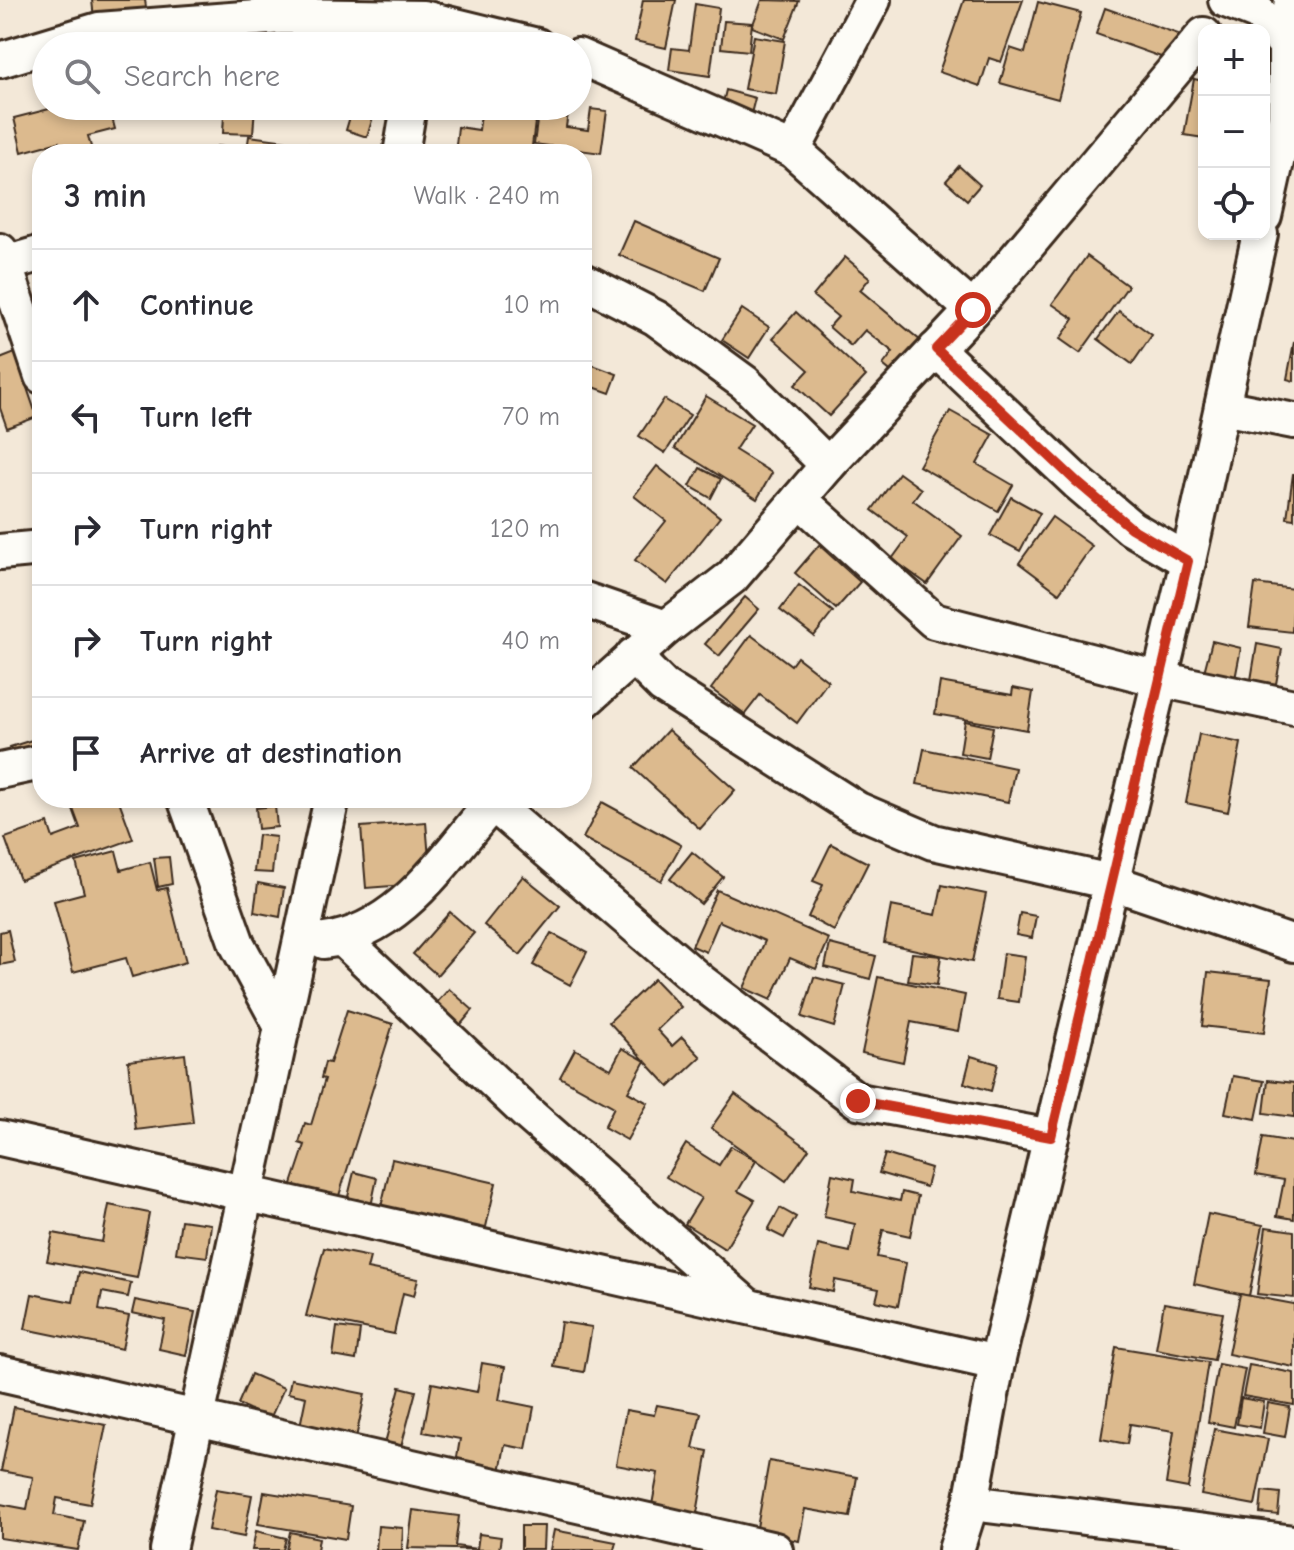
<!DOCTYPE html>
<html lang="en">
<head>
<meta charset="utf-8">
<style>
  body { margin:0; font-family:"Comic Neue",sans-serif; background:#f2f2f3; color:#2b2b33 }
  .controls { position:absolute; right:24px; top:24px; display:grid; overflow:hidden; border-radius:16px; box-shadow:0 4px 12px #0003 }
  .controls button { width:72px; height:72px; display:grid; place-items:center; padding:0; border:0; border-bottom:2px solid #e1e1e2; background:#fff; color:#2b2b33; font:40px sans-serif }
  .stop { position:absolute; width:24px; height:24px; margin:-18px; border:6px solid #c8321e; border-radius:50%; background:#fff }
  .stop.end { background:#c8321e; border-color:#fff; box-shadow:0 2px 8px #0008 }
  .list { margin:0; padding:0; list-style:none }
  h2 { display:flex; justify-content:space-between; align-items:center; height:104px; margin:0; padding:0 32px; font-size:34px }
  h2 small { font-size:26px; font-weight:400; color:#7c7c81 }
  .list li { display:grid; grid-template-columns:52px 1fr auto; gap:24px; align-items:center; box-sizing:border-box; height:112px; padding:0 32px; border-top:2px solid #e1e1e2 }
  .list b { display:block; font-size:30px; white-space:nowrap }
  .list em { font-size:26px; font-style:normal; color:#7c7c81 }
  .icon { flex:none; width:44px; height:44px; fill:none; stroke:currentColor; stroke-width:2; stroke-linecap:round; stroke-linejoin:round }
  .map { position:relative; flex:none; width:1294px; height:1550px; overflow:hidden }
  .search { position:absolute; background:#fff; box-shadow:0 4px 12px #0003; left:32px; top:32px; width:560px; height:88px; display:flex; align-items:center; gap:20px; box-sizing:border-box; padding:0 28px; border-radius:44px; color:#7c7c81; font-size:30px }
  .panel { position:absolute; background:#fff; box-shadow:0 4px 12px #0003; left:32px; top:144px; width:560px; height:664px; border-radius:32px }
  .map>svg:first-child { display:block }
  .building { fill:#dcba8e; stroke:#3b2a1e; stroke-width:2 }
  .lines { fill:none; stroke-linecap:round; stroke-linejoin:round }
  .minor-casing { stroke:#3b2a1e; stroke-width:40 }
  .minor { stroke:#fdfcf7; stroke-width:34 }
  .route { stroke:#c8321e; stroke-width:10 }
</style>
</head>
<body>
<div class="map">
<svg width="1294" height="1550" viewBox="0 0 1294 1550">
  <rect width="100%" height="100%" fill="#f3e8d8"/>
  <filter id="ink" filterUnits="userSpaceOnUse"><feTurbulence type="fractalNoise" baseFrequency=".0125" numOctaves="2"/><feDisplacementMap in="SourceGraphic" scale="16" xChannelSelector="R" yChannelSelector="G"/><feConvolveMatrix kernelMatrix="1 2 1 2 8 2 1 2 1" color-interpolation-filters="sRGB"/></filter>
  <g filter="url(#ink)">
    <g class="building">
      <path d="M92,0H145L148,21L95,28Z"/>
      <path d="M643,0H676L666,48L635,41Z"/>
      <path d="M762,0L799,1L784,39L752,27Z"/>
      <path d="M964,0H1023L1001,62L989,58L980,86L939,72Z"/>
      <path d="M1038,2L1081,13L1058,99L1000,83L1010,48L1025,53Z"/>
      <path d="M695,4L719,8L710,76L669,70L672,48L689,50Z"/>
      <path d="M1105,8L1198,41L1189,67L1096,34Z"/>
      <path d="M724,21L752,23L749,51L721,48Z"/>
      <path d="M754,36L785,41L776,94L744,89Z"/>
      <path d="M1194,79L1204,81V138L1184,135Z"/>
      <path d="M726,90L755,98L750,118L721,111Z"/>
      <path d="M61,106H109L115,129L88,136L93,154H62L59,142L22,152L14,118Z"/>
      <path d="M116,106H149V116L115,115Z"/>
      <path d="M204,106H255L253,134L223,133L224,115L203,114Z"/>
      <path d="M257,106H296L295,114L256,109Z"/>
      <path d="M482,106H537L531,154H455L458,127L479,130Z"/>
      <path d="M539,106H569L566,127L588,130L591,109L607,111L601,153L534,144Z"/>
      <path d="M352,110L373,117L367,137L346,130Z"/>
      <path d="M249,136L310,144L308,154H216L217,146L247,150Z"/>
      <path d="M150,148L198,154H149Z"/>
      <path d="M959,166L980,185L967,200L946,181Z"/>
      <path d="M634,221L719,258L705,291L619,255Z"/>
      <path d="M1087,256L1128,286L1080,353L1060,339L1074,319L1052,304Z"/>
      <path d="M845,257L870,278L860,290L934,352L907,385L883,365L893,352L865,330L851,346L829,327L838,317L813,296Z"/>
      <path d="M742,309L769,327L749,358L722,340Z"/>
      <path d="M1119,311L1152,335L1132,364L1098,339Z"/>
      <path d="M796,312L866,376L829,416L795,385L809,370L773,338Z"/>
      <path d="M1294,342V381L1287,379Z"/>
      <path d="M15,353L37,417L7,428L0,408V359Z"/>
      <path d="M582,361L617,374L610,393L582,383Z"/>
      <path d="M706,396L752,424L735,450L772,473L757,499L675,448Z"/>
      <path d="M664,399L690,415L665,453L639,436Z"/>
      <path d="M950,411L993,435L977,464L1013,485L998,511L919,466Z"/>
      <path d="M657,466L720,517L667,584L635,560L666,521L634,496Z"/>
      <path d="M700,468L721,479L711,498L690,486Z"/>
      <path d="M899,473L921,489L913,500L962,536L927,584L892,559L908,537L872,510Z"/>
      <path d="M1293,474H1294V519L1287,518Z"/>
      <path d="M1011,497L1040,513L1020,551L990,535Z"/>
      <path d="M1052,517L1092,546L1059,593L1019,563Z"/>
      <path d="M819,545L860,582L836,609L795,573Z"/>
      <path d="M1255,584L1294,589L1292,632L1249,627Z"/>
      <path d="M799,585L833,612L814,636L780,610Z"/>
      <path d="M745,597L759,609L719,656L705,644Z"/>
      <path d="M751,635L791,665L797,657L828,681L797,723L760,695L745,714L711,689Z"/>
      <path d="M1212,641L1241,648L1235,679L1204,672Z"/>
      <path d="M1257,644L1282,649L1276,684L1251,680Z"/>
      <path d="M940,682L1012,695L1013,688L1033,692L1027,730L935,714Z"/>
      <path d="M965,721L993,727L987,758L960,753Z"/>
      <path d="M668,730L735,790L700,829L633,768Z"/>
      <path d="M1199,734L1241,743L1228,812L1186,803Z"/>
      <path d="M35,739L42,760L16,767L10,747Z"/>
      <path d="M924,749L1015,768L1008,802L917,784Z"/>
      <path d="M69,798H118L133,839L20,880L5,838L48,823L53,838L80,828Z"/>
      <path d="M602,802L681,845L661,881L583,838Z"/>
      <path d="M275,806L277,827L258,829L256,808Z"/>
      <path d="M426,822L431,883L366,888L361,827Z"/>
      <path d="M258,835L276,837L272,873L254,872Z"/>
      <path d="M831,844L868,863L834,931L808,917L823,885L813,881Z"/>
      <path d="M116,851L121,870L150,862L157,890L167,888L186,962L132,977L126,958L73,972L54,901L84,893L76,862Z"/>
      <path d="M692,852L723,877L701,904L670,879Z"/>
      <path d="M169,857L172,884L158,887L154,858Z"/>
      <path d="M523,876L560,906L520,955L484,925Z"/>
      <path d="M258,883L284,888L280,917L254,912Z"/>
      <path d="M942,885L986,894L972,962L884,943L891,906L936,915Z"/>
      <path d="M717,890L829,939L816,969L790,958L771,1000L744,988L765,941L719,921L706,952L692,946Z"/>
      <path d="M450,912L474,933L437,975L413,954Z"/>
      <path d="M1020,913L1036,916L1032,938L1016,935Z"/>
      <path d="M8,930L15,962L0,965V932Z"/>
      <path d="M551,933L587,952L570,985L533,965Z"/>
      <path d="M830,944L876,956L870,979L825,967Z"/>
      <path d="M912,953L941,956L937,985L908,981Z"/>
      <path d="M1003,953L1025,956L1019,1002L997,999Z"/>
      <path d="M1208,972L1271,979L1264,1033L1202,1026Z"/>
      <path d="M814,977L845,985L834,1027L802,1017Z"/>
      <path d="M878,977L965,995L958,1031L911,1022L903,1062L862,1053Z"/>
      <path d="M654,979L681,1007L657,1030L672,1046L682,1037L701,1057L669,1087L609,1022Z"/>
      <path d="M449,989L473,1010L456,1030L432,1008Z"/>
      <path d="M347,1010L393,1024L337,1202L291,1187L305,1145L299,1143L305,1123L311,1125L325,1079L321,1078L325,1062L330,1063Z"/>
      <path d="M622,1048L645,1061L628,1092L648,1103L627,1140L604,1127L614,1107L560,1077L575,1049L611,1069Z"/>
      <path d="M185,1054L193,1123L136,1130L128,1061Z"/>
      <path d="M971,1056L998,1064L991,1091L964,1083Z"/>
      <path d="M1233,1076L1264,1081L1256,1119L1225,1113Z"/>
      <path d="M1268,1080L1294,1083V1117L1264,1113Z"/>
      <path d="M735,1094L809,1149L786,1181L711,1128Z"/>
      <path d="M1263,1137L1294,1142V1219L1277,1216L1284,1180L1256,1175Z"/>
      <path d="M686,1144L719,1165L731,1146L756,1161L738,1191L755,1200L725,1249L685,1224L701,1198L666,1177Z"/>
      <path d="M885,1154L931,1168L926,1187L879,1173Z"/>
      <path d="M392,1159L496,1183L483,1240L379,1216Z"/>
      <path d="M354,1172L377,1178L370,1211L346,1205Z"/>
      <path d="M832,1174L855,1179L853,1191L900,1201L902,1192L918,1196L910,1236L883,1230L877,1257L906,1263L898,1306L876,1301L879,1289L835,1280L833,1292L809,1287L818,1245L850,1252L855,1224L824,1217Z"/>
      <path d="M109,1205L149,1213L137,1278L47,1261L53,1233L102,1242Z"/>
      <path d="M780,1208L796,1217L784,1238L768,1230Z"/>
      <path d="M1208,1214L1263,1225L1249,1296L1194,1284Z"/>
      <path d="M181,1220L211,1224L207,1257L176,1253Z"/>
      <path d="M1266,1227L1294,1231V1298L1257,1294Z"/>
      <path d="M324,1248L370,1257L367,1269L418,1279L414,1296L403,1293L394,1334L306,1316Z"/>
      <path d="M79,1272L131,1283L128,1297L102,1292L99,1310L129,1316L122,1349L25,1329L32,1294L73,1302Z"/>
      <path d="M1240,1294L1294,1304V1367L1228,1354Z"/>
      <path d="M135,1300L195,1312L186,1355L159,1349L165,1320L132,1313Z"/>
      <path d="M1164,1303L1223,1313L1214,1360L1156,1349Z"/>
      <path d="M561,1322L592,1327L584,1372L554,1367Z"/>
      <path d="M337,1327L360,1330L356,1360L333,1356Z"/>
      <path d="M1116,1347L1208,1362L1188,1488L1166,1484L1174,1431L1130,1424L1127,1444L1101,1439Z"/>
      <path d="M482,1363L505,1367L499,1400L534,1407L526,1449L505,1445L500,1472L456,1463L460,1439L423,1432L432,1383L477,1392Z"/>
      <path d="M1218,1364L1245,1369L1234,1427L1208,1422Z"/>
      <path d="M1249,1365L1294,1373V1405L1243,1396Z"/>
      <path d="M251,1374L284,1388L270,1419L238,1404Z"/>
      <path d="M291,1379L365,1394L356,1438L300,1426L306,1397L288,1393Z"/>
      <path d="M400,1387L416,1391L401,1447L385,1443Z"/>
      <path d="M1241,1398L1264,1402L1260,1428L1237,1424Z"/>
      <path d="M1268,1403L1290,1407L1285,1437L1263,1433Z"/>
      <path d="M657,1405L701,1413L693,1448L708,1451L696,1519L651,1510L658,1473L616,1465L626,1410L654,1415Z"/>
      <path d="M14,1407L106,1425L90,1504L57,1498L54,1515L84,1521L78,1550L0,1538V1504L27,1509L33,1477L1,1471Z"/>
      <path d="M1214,1429L1268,1439L1255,1505L1201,1495Z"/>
      <path d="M769,1461L857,1477L850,1517L805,1509L799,1541L756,1533Z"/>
      <path d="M216,1489L252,1495L244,1537L208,1530Z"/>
      <path d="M1262,1491L1280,1493L1278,1515L1260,1513Z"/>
      <path d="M264,1492L351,1506L346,1539L258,1524Z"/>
      <path d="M413,1510L459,1516L455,1546L477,1549L479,1534L501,1537L499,1550L408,1548Z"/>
      <path d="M378,1526L403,1528L402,1550H376Z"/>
      <path d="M521,1526H544L543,1549H521Z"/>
      <path d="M554,1530L616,1542L614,1550H550Z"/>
      <path d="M256,1531L286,1538L283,1550H252Z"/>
      <path d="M290,1532L319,1538L317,1550H286Z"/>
    </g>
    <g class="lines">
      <defs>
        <g id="minor">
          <path d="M1226,0L1259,13L1286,45V117L1264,216"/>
          <path d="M1286,45L1292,0"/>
          <path d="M578,56L793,150L973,310"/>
          <path d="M0,60L99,30L283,16L423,18L537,46"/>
          <path d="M793,150L873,0"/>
          <path d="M401,154L409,106"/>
          <path d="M0,251L42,376"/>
          <path d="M5,264L42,253"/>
          <path d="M582,280L656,318L745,383L828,465"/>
          <path d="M936,349L1077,482L1131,528L1188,561"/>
          <path d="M1222,407L1294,421"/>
          <path d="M799,499L934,621L1159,679L1294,707"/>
          <path d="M0,552L42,548"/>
          <path d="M582,599L666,628"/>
          <path d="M633,656L663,686L858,810L933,842L1111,882L1294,944"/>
          <path d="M582,703L666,628L732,577L828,465L973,310L1204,35"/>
          <path d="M0,771L42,762"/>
          <path d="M185,798L237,944L282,1027"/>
          <path d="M492,803L701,982L858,1101L1051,1137"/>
          <path d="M343,939L527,1113L745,1304"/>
          <path d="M324,941C403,931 448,852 497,798"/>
          <path d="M0,1138L997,1363"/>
          <path d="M0,1373L775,1550"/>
          <path d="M971,1503L1294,1543"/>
          <path d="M168,1550L332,798"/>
          <path d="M956,1550L971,1503L997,1363L1188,561L1260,234"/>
        </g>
      </defs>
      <use href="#minor" class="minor-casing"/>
      <use href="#minor" class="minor"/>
    </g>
  </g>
  <g class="lines" filter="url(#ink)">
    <path class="route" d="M858,1101L1051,1137L1188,561L1131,528L1077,482L936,349L973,310"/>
  </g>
</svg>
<div class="controls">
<button>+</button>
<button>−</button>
<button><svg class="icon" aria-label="locate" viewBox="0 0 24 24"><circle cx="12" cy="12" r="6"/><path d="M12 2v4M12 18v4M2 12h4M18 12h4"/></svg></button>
</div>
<div class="stop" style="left:973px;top:310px"></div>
<div class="stop end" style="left:858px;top:1101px"></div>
<div class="search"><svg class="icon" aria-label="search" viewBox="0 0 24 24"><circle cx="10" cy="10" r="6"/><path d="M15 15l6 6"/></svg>Search here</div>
<section class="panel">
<h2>3 min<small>Walk · 240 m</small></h2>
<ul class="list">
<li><svg class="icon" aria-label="ahead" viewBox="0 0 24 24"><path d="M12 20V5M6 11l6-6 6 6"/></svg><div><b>Continue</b></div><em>10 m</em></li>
<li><svg class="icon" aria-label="left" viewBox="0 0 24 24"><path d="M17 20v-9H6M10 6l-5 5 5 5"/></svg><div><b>Turn left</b></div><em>70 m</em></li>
<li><svg class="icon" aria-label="right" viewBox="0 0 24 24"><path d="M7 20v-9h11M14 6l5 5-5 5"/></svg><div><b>Turn right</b></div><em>120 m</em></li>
<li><svg class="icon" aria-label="right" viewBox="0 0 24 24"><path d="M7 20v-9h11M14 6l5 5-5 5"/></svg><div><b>Turn right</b></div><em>40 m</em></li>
<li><svg class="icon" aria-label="arrive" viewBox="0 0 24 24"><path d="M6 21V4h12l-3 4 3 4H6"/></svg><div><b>Arrive at destination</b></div></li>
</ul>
</section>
</div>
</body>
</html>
